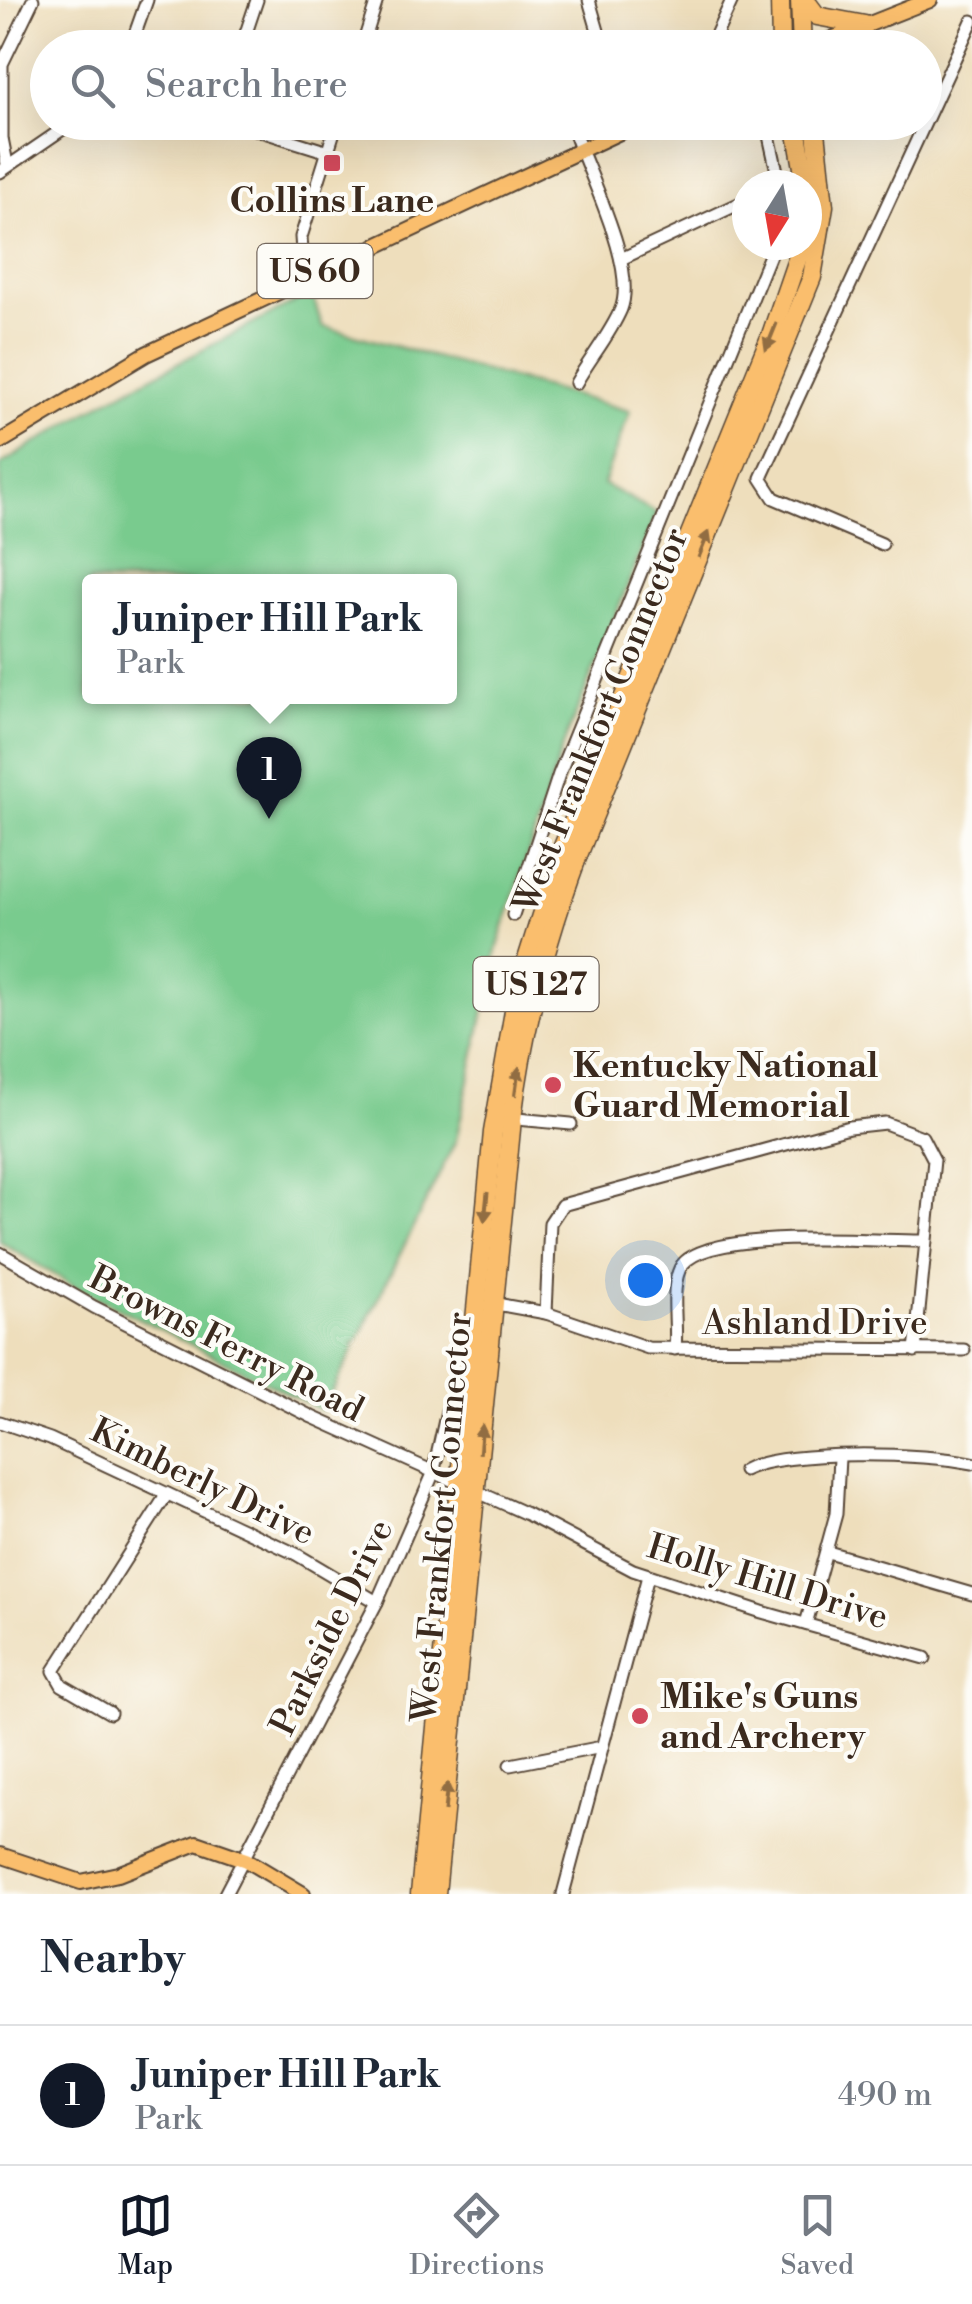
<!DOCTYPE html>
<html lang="en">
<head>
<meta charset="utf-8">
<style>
  body { margin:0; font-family:"Libre Bodoni",serif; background:#f2f2f3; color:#1f2937 }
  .compass { position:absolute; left:732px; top:170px; width:90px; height:90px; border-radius:50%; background:#fff; box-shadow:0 10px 40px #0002; rotate:191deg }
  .you { position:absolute; left:645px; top:1280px; width:35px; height:35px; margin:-25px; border:8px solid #fff; border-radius:50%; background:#1a73e8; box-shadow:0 0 0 15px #1a73e833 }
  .badge { display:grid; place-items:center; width:65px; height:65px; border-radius:50%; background:#111827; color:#fff; font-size:32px; font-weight:700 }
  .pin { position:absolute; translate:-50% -82px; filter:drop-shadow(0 2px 5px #0008) }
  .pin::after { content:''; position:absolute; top:52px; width:35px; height:30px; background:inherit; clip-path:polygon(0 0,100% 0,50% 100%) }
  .popup { position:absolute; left:82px; top:574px; width:375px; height:130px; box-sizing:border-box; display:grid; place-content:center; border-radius:10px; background:#fff; filter:drop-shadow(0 2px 8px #0005); font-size:32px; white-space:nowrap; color:#747a83 }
  .popup b { font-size:38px; color:#1f2937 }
  .popup::after { content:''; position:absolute; left:50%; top:100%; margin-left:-20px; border:20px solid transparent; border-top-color:#fff }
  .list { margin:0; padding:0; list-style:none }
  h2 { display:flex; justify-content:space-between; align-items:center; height:130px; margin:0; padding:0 40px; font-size:42px }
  h2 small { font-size:32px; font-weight:400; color:#747a83 }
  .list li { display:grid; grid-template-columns:65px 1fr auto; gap:30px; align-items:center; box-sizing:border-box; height:140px; padding:0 40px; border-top:2px solid #e0e1e3 }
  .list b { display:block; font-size:38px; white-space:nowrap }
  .list p { margin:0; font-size:32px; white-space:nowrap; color:#747a83 }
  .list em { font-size:32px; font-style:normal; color:#747a83 }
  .icon { flex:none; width:55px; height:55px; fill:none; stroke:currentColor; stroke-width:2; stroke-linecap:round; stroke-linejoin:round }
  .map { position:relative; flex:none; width:972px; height:1894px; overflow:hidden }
  .search { position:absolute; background:#fff; box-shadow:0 10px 40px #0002; left:30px; right:30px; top:30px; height:110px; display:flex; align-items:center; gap:25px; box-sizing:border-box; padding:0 35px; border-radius:55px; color:#747a83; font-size:38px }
  .sheet { height:270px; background:#fff }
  nav { display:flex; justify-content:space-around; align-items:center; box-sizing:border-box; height:140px; border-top:2px solid #e0e1e3; background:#fff; font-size:28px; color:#747a83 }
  nav a { display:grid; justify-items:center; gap:5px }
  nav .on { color:#111827 }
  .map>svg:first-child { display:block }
  .green { fill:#79cb8e; stroke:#5a7a56; stroke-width:2.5; fill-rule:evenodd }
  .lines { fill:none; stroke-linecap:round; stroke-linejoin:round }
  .minor-casing { stroke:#564536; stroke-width:15 }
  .major-casing { stroke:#564536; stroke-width:18 }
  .highway-casing { stroke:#564536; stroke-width:21 }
  .minor { stroke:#fff; stroke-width:11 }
  .major { stroke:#fabe6d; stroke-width:14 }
  .highway { stroke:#fabe6d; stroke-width:18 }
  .oneway { fill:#916d42 }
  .poi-dot { fill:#d1495b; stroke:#fdfcf7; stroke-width:4 }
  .labels { text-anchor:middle; stroke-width:8; stroke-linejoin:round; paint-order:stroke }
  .shield { fill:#fdfcf7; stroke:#75695f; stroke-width:2.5 }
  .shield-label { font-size:32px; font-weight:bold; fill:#3b2a1e }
  .poi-label { font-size:35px; font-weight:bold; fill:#3b2a1e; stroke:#fdfcf7; text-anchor:start }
  .street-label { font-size:35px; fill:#3b2a1e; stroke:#fdfcf7 }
</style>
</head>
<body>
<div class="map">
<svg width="972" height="1894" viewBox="0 0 972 1894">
  <rect width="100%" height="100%" fill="#fdfcf7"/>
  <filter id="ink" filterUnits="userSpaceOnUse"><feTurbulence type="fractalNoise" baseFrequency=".01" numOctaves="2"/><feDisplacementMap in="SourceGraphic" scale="20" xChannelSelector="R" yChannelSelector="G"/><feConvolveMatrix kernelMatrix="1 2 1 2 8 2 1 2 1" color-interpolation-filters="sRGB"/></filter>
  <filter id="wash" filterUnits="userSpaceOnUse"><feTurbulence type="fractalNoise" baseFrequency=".0048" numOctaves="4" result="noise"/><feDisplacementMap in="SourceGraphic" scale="40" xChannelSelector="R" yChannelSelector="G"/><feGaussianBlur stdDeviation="2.25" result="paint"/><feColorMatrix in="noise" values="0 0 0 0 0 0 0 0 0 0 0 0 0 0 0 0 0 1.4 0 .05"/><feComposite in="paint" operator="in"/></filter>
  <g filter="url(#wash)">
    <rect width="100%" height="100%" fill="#eedebc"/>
    <path class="green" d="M312,293L322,326L630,411L603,484L657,513L562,748L498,946L456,1140L323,1411L70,1284L0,1242V465L105,401ZM89,582H449V696H89Z"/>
  </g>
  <g filter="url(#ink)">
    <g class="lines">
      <defs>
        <g id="minor">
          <path d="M589,0L603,48"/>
          <path d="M130,48L147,0"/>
          <path d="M241,48L257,0"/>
          <path d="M362,48L377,0"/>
          <path d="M710,48L732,0"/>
          <path d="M232,122L328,152"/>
          <path d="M571,122C585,168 638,265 621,309C610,335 590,358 576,383"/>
          <path d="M766,122L780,185"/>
          <path d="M7,164L2,138V64L33,0"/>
          <path d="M0,172L73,122"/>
          <path d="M621,259L747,200"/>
          <path d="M312,273L302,251L301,237L337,122"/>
          <path d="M882,544L774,498L761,478L972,21"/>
          <path d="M513,915L559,774L774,245"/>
          <path d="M506,1118L571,1124"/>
          <path d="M0,1253L94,1307L312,1417L529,1515L633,1570L762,1612L925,1658"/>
          <path d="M491,1303L546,1313L648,1348L964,1350"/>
          <path d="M546,1313L550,1223L562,1205L849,1127L885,1123L922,1137L934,1160L915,1351"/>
          <path d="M675,1349C678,1326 669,1284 682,1265C710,1227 878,1242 925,1241"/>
          <path d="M0,1422L50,1439L296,1554L377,1602"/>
          <path d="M744,1470C783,1449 927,1453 972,1463"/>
          <path d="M828,1552L972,1594"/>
          <path d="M806,1624L836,1514L839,1458"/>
          <path d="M110,1713L62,1685L54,1671L167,1494"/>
          <path d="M510,1765L602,1747"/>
          <path d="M225,1894L377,1602L433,1474L447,1411"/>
          <path d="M563,1894L648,1576"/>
        </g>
        <g id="major">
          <path d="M809,48L930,0"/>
          <path d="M0,442L146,354L641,122"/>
          <path d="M0,1855L81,1882L118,1874L197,1843L246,1860L303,1894"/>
        </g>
        <g id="highway">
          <path d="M780,0L781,48"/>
          <path d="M800,0L802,48"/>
          <path d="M805,0L817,16L865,25"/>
          <path d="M795,122L806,185"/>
          <path d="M420,1894L493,1132L518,988L562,849L771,335L802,245"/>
          <path d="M436,1894L512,1119C523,1028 546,941 578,855L812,277L824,206L815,122"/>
        </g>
      </defs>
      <use href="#minor" class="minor-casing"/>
      <use href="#major" class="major-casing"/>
      <use href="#highway" class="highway-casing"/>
      <use href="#minor" class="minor"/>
      <use href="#major" class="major"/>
      <use href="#highway" class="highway"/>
    </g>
    <defs><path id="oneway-solid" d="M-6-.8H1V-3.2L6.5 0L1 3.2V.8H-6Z" transform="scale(2.5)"/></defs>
    <g class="oneway">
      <use href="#oneway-solid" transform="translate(771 337) rotate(112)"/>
      <use href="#oneway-solid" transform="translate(704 544) rotate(-68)"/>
      <use href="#oneway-solid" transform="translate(517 1081) rotate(-82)"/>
      <use href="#oneway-solid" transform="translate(486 1207) rotate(96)"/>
      <use href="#oneway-solid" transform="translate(481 1439) rotate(-85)"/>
      <use href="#oneway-solid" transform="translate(446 1797) rotate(-84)"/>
    </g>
  </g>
  <g class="poi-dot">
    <rect x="322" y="153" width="20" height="20" rx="5"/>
    <circle cx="553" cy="1085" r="10"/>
    <circle cx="640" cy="1716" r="10"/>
  </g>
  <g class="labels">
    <g class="shield">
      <rect x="257.5" y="244" width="115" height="54" rx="8"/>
      <rect x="473.5" y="957" width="125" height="54" rx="8"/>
    </g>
    <g class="shield-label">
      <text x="315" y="282">US 60</text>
      <text x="536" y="995">US 127</text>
    </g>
    <g class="poi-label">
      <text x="332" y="212" text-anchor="middle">Collins Lane</text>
      <text x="573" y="1077">Kentucky National<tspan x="573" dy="40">Guard Memorial</tspan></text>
      <text x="660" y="1708">Mike's Guns<tspan x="660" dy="40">and Archery</tspan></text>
    </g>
    <g class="street-label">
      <text transform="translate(600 720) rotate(-68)" y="12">West Frankfort Connector</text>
      <text x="815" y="1334">Ashland Drive</text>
      <text transform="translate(227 1343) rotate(27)" y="12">Browns Ferry Road</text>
      <text transform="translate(203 1481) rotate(26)" y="12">Kimberly Drive</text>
      <text transform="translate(441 1517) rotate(-85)" y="12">West Frankfort Connector</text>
      <text transform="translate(768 1581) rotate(17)" y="12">Holly Hill Drive</text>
      <text transform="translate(331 1627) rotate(-64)" y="12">Parkside Drive</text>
    </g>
  </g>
</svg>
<svg class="compass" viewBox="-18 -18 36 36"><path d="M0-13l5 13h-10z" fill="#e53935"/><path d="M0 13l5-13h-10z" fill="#747a83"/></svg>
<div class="you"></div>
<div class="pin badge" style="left:269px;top:819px">1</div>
<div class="popup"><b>Juniper Hill Park</b>Park</div>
<div class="search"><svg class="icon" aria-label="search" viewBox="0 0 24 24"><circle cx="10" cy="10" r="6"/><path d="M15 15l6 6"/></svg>Search here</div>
</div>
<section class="sheet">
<h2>Nearby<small></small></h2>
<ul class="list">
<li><span class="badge">1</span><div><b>Juniper Hill Park</b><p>Park</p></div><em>490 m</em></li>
</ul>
</section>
<nav>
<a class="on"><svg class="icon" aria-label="map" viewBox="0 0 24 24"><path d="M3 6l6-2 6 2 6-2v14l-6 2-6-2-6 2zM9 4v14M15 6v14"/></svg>Map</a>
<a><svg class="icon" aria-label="directions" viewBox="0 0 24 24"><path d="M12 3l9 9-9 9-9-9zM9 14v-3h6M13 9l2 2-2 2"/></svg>Directions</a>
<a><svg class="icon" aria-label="saved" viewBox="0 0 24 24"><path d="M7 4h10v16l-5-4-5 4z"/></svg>Saved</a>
</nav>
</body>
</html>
